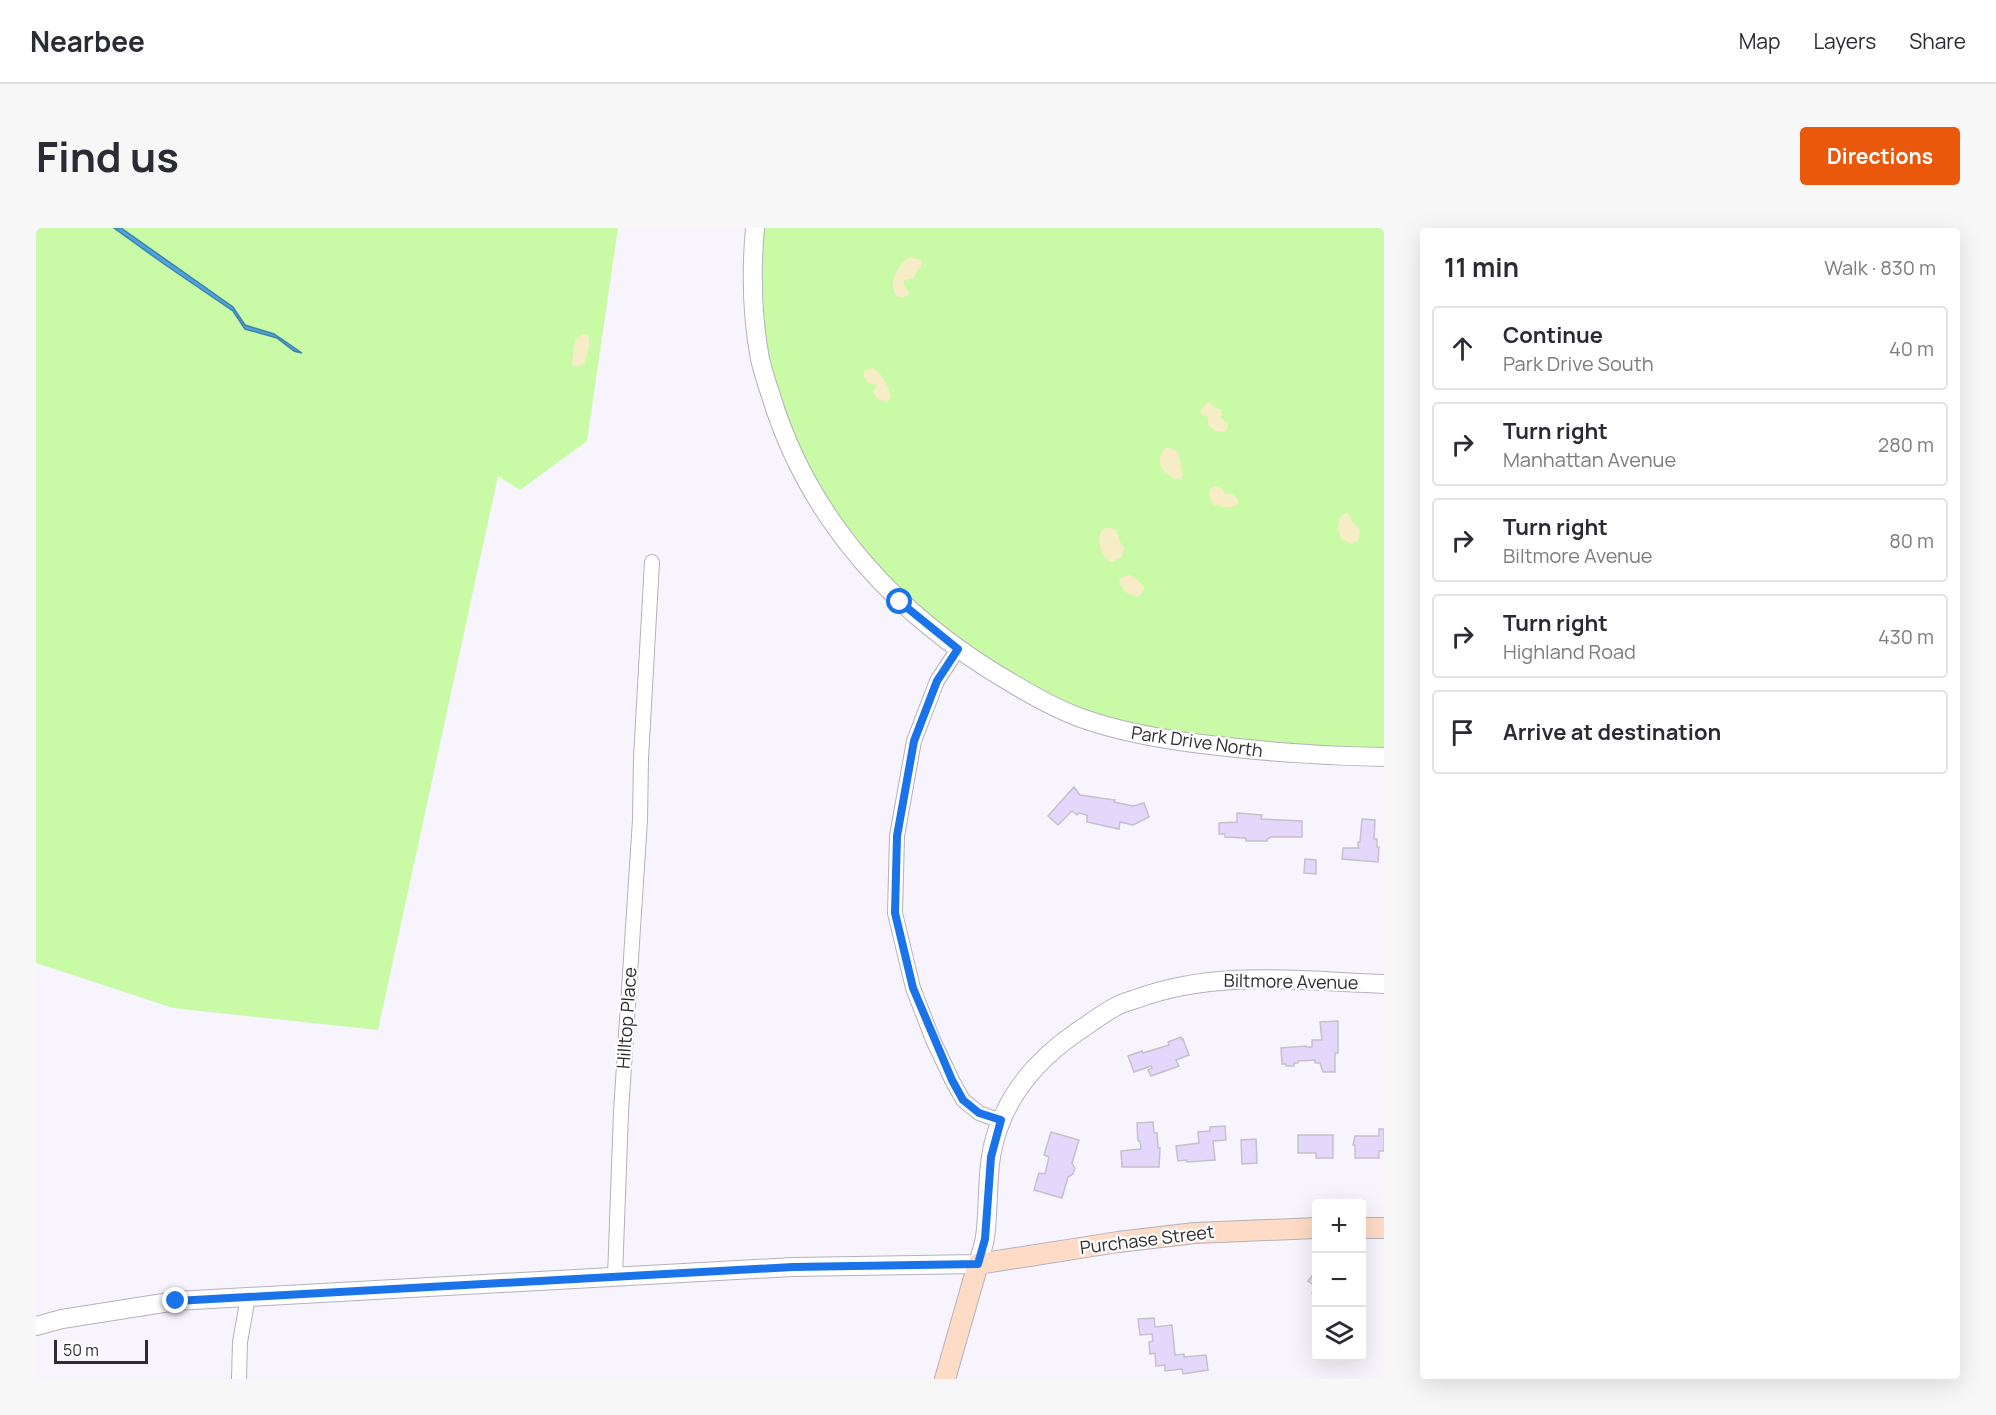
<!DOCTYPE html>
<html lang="en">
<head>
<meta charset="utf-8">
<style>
  body { margin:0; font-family:Manrope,sans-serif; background:#f7f7f7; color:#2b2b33 }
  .controls { position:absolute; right:18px; bottom:18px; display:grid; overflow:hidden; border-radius:6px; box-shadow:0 6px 24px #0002 }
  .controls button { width:54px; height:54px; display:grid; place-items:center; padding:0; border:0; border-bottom:2px solid #e1e1e2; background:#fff; color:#2b2b33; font:30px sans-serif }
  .scale { position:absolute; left:18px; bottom:15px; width:94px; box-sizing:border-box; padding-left:6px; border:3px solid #2d2c30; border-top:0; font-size:16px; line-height:21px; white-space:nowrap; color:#2d2c30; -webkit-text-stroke:4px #fff; paint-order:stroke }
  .stop { position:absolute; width:18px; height:18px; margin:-14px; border:4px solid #1a73e8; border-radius:50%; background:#fff }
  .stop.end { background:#1a73e8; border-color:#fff; box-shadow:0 2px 6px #0008 }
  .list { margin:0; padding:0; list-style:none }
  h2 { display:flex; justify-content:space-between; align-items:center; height:78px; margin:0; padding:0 24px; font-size:26px }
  h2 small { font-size:20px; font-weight:400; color:#7c7c81 }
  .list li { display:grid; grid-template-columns:39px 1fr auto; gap:18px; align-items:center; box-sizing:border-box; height:84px; margin:0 12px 12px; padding:0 12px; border:2px solid #e1e1e2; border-radius:6px }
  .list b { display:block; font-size:22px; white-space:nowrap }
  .list p { margin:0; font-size:20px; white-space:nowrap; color:#7c7c81 }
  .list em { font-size:20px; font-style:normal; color:#7c7c81 }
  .icon { flex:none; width:33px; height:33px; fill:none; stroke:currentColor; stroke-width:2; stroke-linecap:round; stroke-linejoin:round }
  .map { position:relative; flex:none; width:1348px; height:1151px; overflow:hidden; border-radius:6px }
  header { display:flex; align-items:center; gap:36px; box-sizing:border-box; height:84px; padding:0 30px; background:#fff; border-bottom:2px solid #e1e1e2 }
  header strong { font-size:28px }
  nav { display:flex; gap:33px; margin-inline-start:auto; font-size:21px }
  .intro { display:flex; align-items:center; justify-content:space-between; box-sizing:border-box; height:144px; padding:0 36px }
  h1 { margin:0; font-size:42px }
  .button { padding:15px 27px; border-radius:6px; background:#ea580c; color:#fff; font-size:21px; font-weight:700 }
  main { display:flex; gap:36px; padding:0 36px }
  aside { flex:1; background:#fff; border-radius:6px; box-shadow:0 6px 24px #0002 }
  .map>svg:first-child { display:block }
  .green { fill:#c9faa6 }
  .sand { fill:#f6edc7 }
  .water { fill:#4aa5df; stroke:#4181aa; stroke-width:1.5 }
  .building { fill:#e3d8fb; stroke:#c4c1cc; stroke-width:1.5 }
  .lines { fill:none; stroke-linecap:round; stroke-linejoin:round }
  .minor-casing { stroke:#b4b1bc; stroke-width:16 }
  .tertiary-casing { stroke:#b4b1bc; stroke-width:20 }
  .secondary-casing { stroke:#b4b1bc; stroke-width:22 }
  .minor { stroke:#fff; stroke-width:14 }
  .tertiary { stroke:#fff; stroke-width:18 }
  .secondary { stroke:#fedbc6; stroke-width:20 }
  .route { stroke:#1a73e8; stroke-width:8 }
  .labels { text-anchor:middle; stroke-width:4.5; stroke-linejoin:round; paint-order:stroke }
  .street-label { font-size:18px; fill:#2d2c30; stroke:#fff }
</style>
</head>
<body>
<header>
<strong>Nearbee</strong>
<nav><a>Map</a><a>Layers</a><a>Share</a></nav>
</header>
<div class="intro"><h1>Find us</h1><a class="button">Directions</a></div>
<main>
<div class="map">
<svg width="1348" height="1151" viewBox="0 0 1348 1151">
  <rect width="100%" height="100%" fill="#f7f4fd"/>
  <g class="green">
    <path d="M0,0H582L551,213L484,262L462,248L342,802L137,780L0,735Z"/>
    <path d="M727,0H1348V523L1216,517L1125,505L1054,486L988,456L918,411L851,349L792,278L746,188L724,86Z"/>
  </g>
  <g class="sand">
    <path d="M874,29L885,32V39L881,42L878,50L868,52V57L873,64V67L865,70C848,63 861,35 874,29Z"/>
    <path d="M547,106L552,107C555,115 551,129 548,136L539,139L536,136L539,112Z"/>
    <path d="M837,140C845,144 854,160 855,170L851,174C843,174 840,170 837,163L841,159L840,156L832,155L828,149V143Z"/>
    <path d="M1172,174L1175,175L1178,180L1185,181L1186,186L1184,189L1192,196L1191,203C1185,205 1176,203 1172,197V189L1165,186L1164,183Z"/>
    <path d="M1129,220C1147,219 1143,234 1147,246L1145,252C1128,248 1117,236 1129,220Z"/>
    <path d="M1179,258L1186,260L1189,266H1196L1202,271V276C1193,282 1187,278 1178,277L1173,267L1174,262Z"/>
    <path d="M1310,285L1314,287L1316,293L1324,302L1323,311L1316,316L1305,311L1302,300L1304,289Z"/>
    <path d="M1070,300H1075L1081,303L1084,314L1088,320L1086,329L1076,334C1065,330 1061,313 1065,303Z"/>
    <path d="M1095,347L1108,358V363L1102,369L1089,364L1083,353L1085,349Z"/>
  </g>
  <path class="water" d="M78,0H85L197,79L209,97L238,106L266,125L258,123L241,110L209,101L197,83L128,36Z"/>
  <g class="building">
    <path d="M1038,559L1044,567L1079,572L1078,574L1097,578L1108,575L1113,589L1097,597L1084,594L1083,601L1051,594V587L1043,585L1041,587L1036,583L1022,597L1012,588Z"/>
    <path d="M1201,585L1226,587L1225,591L1266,593V609H1235L1231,611V613H1210V610L1189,609V606H1183V595L1201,594Z"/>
    <path d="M1326,591L1339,592L1338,611H1341V619H1343L1342,634L1306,631L1307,620H1323L1322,618V614H1324Z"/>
    <path d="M1269,631L1280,632V646L1268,645Z"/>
    <path d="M1302,793V825H1299V844H1287L1284,835H1279V832L1262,833V835H1258V838H1250V836H1246L1245,820L1270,818V819H1276V812H1286L1284,794Z"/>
    <path d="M1145,809L1146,812L1147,811L1153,827L1140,832L1143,838L1115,848L1112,842L1116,840L1115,838L1098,844L1092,828L1106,823L1107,825L1133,817L1132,814Z"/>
    <path d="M1117,894L1118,905H1121L1122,920H1124L1123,939H1086L1085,923L1105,921L1104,913H1102L1101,895Z"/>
    <path d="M1189,898L1190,912L1177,913L1179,932L1151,934V932L1142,933L1140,918L1163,915L1162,904L1174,903V899Z"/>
    <path d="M1343,901H1348V923H1343V930H1319V917H1317L1319,908H1343Z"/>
    <path d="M1015,904L1043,912L1036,935L1039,940L1037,946L1032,949L1026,970L998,962L1003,945L1009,946L1013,929L1008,927Z"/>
    <path d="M1262,907H1297V930H1280V925H1262Z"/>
    <path d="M1220,911L1221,935L1206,936L1205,912Z"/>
    <path d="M1278,1045L1280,1046V1067L1276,1065L1279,1058L1272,1053Z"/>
    <path d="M1118,1090L1119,1099L1136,1097L1139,1127L1148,1126V1129L1170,1127L1172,1142L1147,1146L1146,1141L1129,1143V1137L1120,1138L1119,1125L1114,1126L1113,1114L1117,1113L1116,1106L1104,1107L1102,1091Z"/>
  </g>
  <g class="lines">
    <defs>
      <g id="minor">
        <path d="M922,421L901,453L878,513L861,608L859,685L877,760L897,812L916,852L927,872L943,885L965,893"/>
        <path d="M579,1049L585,884L604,592L605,530L616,334"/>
        <path d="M203,1151L204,1114L212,1069"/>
      </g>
      <g id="tertiary">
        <path d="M719,0C715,44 716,88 724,131C727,144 731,156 735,168C773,293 862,389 974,454C997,468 1020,481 1045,490C1087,505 1130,512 1174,517C1232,524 1290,528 1348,529"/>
        <path d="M0,1098L26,1091L140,1073L757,1039L942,1036C944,1027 948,1018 949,1009C954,973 949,936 962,901C976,860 1006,828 1041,804C1053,796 1066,786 1079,779C1085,775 1093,773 1100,771C1180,741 1265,753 1348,756"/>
      </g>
      <g id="secondary">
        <path d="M1326,1000H1348"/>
        <path d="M909,1151L942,1036L1082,1014L1159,1005L1280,1000"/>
      </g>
    </defs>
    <use href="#minor" class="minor-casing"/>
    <use href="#tertiary" class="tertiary-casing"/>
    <use href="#secondary" class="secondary-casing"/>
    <use href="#minor" class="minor"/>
    <use href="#tertiary" class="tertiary"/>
    <use href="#secondary" class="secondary"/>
  </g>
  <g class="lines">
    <path class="route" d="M140,1073L757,1039L942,1036L949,1011L955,929L965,892L943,885L927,872L916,852L877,760L859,685L861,608L878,513L901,453L922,421L864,374"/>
  </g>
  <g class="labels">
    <g class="street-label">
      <text transform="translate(1161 514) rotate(8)" y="6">Park Drive North</text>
      <text transform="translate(1255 754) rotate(1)" y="6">Biltmore Avenue</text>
      <text transform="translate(591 790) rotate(-86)" y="6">Hilltop Place</text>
      <text transform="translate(1111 1012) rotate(-7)" y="6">Purchase Street</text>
    </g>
  </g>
</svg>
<div class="controls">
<button>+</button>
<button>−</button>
<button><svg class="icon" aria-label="layers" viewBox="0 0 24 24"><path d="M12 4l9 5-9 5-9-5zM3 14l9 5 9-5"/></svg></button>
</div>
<div class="scale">50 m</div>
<div class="stop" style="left:864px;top:374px"></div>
<div class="stop end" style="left:140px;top:1073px"></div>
</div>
<aside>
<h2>11 min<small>Walk · 830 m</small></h2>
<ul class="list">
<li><svg class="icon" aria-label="ahead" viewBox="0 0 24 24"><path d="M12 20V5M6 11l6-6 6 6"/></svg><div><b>Continue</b><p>Park Drive South</p></div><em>40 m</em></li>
<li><svg class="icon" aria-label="right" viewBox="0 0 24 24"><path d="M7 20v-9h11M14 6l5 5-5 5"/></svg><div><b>Turn right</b><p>Manhattan Avenue</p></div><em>280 m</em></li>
<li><svg class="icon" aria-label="right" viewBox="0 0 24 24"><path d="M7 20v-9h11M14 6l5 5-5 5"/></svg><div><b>Turn right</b><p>Biltmore Avenue</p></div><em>80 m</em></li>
<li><svg class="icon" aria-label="right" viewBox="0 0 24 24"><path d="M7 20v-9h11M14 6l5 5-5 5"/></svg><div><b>Turn right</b><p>Highland Road</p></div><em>430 m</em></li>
<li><svg class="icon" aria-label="arrive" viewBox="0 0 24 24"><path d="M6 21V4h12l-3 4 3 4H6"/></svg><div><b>Arrive at destination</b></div></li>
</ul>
</aside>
</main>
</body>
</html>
